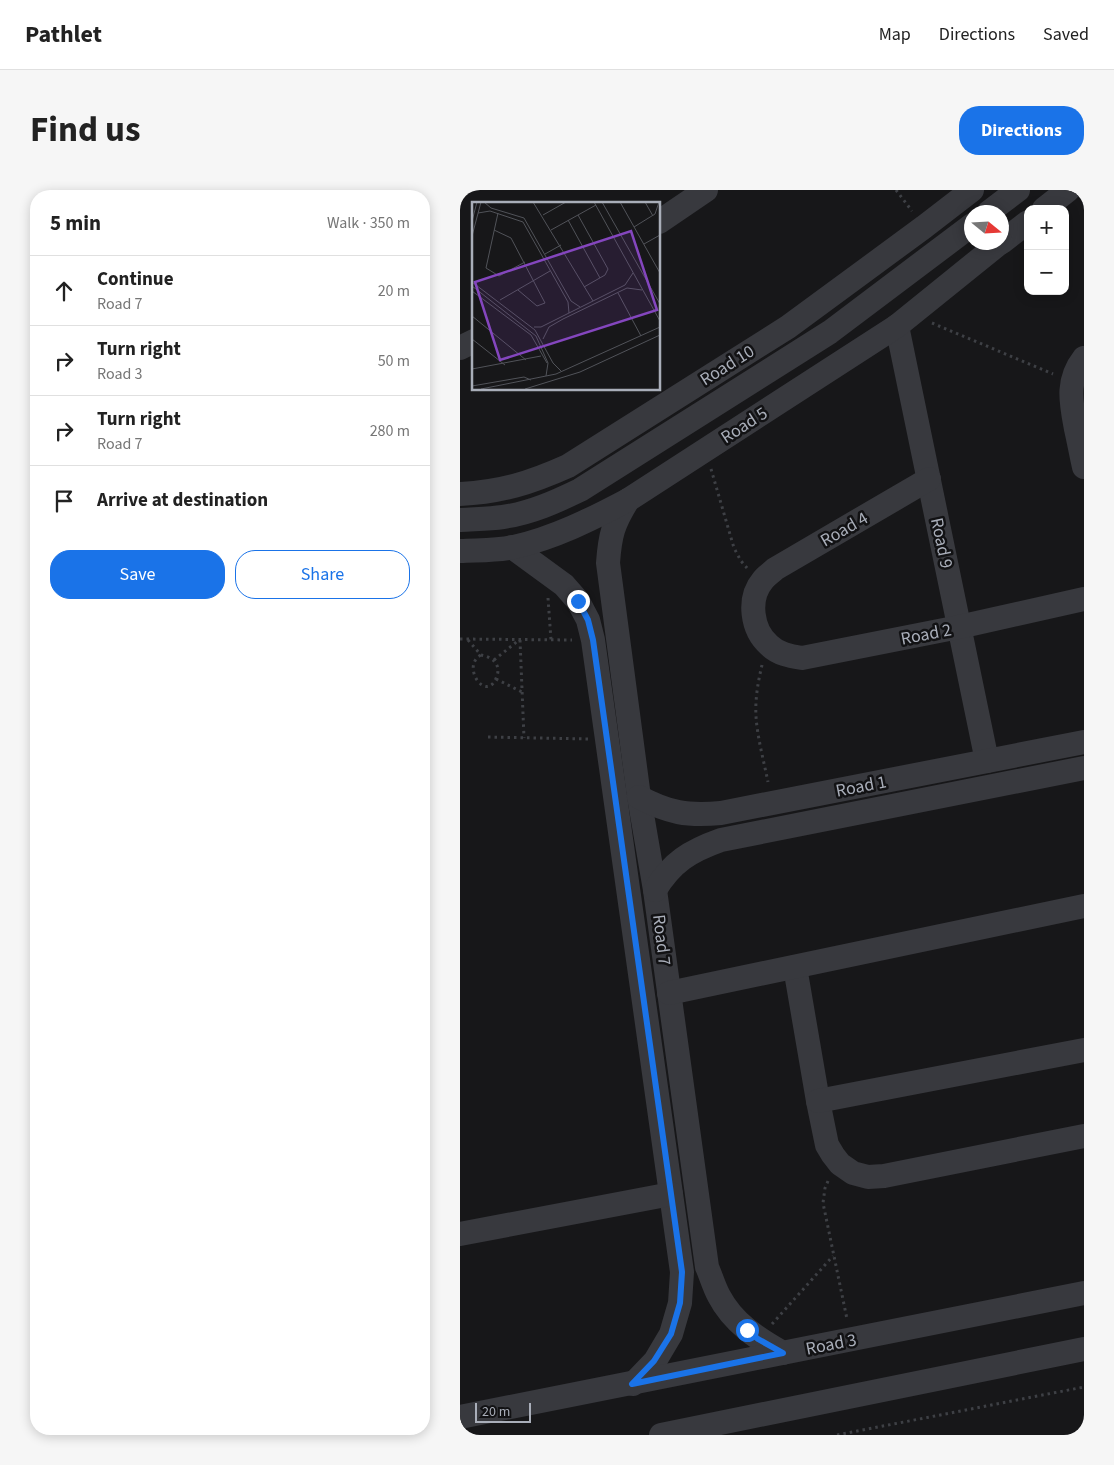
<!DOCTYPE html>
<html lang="en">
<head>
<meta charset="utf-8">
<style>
  body { margin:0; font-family:"Source Sans 3",sans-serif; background:#f6f6f6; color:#222 }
  .controls { position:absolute; right:15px; top:15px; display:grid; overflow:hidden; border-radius:10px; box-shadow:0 2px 12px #0003 }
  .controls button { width:45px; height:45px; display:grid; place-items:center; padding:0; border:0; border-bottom:1px solid #e0e0e0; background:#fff; color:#222; font:25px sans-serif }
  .compass { position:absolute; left:504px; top:15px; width:45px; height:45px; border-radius:50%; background:#fff; box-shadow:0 2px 12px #0003; rotate:108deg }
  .scale { position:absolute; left:15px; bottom:12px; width:56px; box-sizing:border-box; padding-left:5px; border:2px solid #a9aeb9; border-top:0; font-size:14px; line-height:18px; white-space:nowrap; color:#a9aeb9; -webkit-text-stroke:4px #121214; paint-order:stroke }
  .stop { position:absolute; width:15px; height:15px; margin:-11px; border:4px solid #1a73e8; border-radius:50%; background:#fff }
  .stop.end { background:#1a73e8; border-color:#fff; box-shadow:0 1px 5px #0008 }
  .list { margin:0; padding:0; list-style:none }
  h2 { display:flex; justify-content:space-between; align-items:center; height:65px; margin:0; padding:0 20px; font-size:21px }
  h2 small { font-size:16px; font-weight:400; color:#767676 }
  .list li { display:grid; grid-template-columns:32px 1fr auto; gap:15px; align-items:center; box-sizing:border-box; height:70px; padding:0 20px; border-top:1px solid #e0e0e0 }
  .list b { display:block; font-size:19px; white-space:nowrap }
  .list p { margin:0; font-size:16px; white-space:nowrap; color:#767676 }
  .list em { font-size:16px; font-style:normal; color:#767676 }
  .actions { display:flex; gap:10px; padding:15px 20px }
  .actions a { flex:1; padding:11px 0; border:1px solid #1a73e8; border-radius:20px; text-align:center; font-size:18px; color:#1a73e8 }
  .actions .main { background:#1a73e8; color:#fff }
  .icon { flex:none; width:28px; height:28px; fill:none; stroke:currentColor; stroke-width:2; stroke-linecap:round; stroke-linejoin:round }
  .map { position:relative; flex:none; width:624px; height:1245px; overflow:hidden; border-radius:20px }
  header { display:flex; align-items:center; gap:30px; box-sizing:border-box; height:70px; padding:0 25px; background:#fff; border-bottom:1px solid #e0e0e0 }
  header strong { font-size:24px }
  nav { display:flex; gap:28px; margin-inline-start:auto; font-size:18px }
  .intro { display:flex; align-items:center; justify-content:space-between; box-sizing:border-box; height:120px; padding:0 30px }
  h1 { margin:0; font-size:35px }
  .button { padding:12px 22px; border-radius:20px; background:#1a73e8; color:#fff; font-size:18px; font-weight:700 }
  main { display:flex; gap:30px; padding:0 30px }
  aside { flex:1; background:#fff; border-radius:20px; box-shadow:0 2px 12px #0003 }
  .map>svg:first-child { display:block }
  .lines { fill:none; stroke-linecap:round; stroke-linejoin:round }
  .path { stroke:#3e4045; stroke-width:3; stroke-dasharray:2.5 4; stroke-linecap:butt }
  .minor { stroke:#38393e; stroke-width:24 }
  .route { stroke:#1a73e8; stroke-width:6 }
  .labels { text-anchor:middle; stroke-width:5; stroke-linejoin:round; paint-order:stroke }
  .street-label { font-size:18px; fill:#a9aeb9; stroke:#121214 }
  .inset-road { fill:none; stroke:#515359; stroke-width:1 }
  .view { fill:#8446be; fill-opacity:0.15; stroke:#8446be; stroke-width:2.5 }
  .inset-edge { fill:none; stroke:#a9aeb9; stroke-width:2.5 }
</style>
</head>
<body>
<header>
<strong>Pathlet</strong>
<nav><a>Map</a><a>Directions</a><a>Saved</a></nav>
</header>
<div class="intro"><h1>Find us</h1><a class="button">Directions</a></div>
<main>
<aside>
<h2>5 min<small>Walk · 350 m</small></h2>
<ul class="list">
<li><svg class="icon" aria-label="ahead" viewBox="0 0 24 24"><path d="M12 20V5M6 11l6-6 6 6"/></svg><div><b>Continue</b><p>Road 7</p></div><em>20 m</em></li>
<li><svg class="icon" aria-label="right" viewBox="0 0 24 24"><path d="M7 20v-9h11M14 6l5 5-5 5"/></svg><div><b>Turn right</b><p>Road 3</p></div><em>50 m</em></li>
<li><svg class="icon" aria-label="right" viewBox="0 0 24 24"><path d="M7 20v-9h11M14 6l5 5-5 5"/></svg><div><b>Turn right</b><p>Road 7</p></div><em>280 m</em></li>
<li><svg class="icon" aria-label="arrive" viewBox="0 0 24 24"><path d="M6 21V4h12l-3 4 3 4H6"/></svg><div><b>Arrive at destination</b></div></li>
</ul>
<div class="actions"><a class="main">Save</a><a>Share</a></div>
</aside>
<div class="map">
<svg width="624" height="1245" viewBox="0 0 624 1245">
  <rect width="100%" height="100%" fill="#171719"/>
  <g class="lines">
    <g class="path">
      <path d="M436,0L452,21"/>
      <path d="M472,133L593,184"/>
      <path d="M251,279L274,358L281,371L287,378"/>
      <path d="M88,408L91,450"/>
      <path d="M0,449L112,450"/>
      <path d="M8,450L21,465C32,467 41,474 37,486C27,515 0,476 21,465"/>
      <path d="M60,450L64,548"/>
      <path d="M34,470L59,450"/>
      <path d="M302,475C298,492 295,509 296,526C297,546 304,572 308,592"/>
      <path d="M36,489L62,502"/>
      <path d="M28,547L128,549"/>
      <path d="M368,991L365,998L363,1013L387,1129"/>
      <path d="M312,1134L373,1066"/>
      <path d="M377,1245L624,1197"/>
    </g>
    <g class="minor">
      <path d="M584,19L608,0"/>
      <path d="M529,22L558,0"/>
      <path d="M199,32L246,0"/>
      <path d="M542,52L568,32"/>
      <path d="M437,136L527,571"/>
      <path d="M0,158L14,151"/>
      <path d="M624,168C606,191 611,212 616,239C619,252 621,264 624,277"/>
      <path d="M469,289L315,379C311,383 306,386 303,390C287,409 292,440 309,455C318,464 330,466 342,468L499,437L624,409"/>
      <path d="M0,304C41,302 70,293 108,276L328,137L464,37L512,0"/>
      <path d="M168,310C153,334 150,345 148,373L179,607L195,700L247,1077C251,1086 254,1097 259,1106C273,1133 298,1149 323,1163"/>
      <path d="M0,330C14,329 29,329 43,327C71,323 95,312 120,300L370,142L512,35"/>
      <path d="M52,357L104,395L118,411L128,430L133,450L222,1082L220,1113L211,1144L195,1171L173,1194"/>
      <path d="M0,361C17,360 37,361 54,357C94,348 132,329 168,310L437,136L541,52"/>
      <path d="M179,607C209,623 227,626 261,623L624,552"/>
      <path d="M195,700C212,672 230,661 261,650L624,578"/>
      <path d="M335,777L358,911L367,955L373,965L380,974L393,983L408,987L424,986L624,946"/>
      <path d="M209,803L624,716"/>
      <path d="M358,911L624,860"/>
      <path d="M0,1044L211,1004"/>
      <path d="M0,1227L624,1103"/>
      <path d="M201,1245L624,1159"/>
    </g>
  </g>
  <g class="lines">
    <path class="route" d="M118,411L128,430L133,450L222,1082L220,1113L211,1144L194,1171L172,1194L323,1163L298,1149L287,1140"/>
  </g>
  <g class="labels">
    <g class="street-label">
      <text transform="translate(267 175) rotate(-32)" y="6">Road 10</text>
      <text transform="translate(284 235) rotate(-33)" y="6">Road 5</text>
      <text transform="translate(384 339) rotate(-30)" y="6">Road 4</text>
      <text transform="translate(482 353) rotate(78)" y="6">Road 9</text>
      <text transform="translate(466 444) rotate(-11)" y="6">Road 2</text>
      <text transform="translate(401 596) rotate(-11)" y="6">Road 1</text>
      <text transform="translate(202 750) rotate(83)" y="6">Road 7</text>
      <text transform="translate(371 1154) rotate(-11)" y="6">Road 3</text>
    </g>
  </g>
  <g transform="translate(12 12)">
    <rect width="188" height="188" fill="#171719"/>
    <path class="inset-road" d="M12,0L19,6L52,16L99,99L108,105M61,0L121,99M122,0L188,119M130,0L188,102M148,0L188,71M173,0L181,14M6,11L18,9L51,20L96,100L97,111M26,11L14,66L27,74L53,60M71,13L94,0M106,13L136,67L133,73L112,85M96,18L128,76M0,19L5,0M162,25L183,12L187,0M22,28L39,36L73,101L65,104L46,88M79,28L124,3M0,34L9,0M172,42L188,33M73,52L89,43M0,80L63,128L81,161L89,169M0,84L64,134L76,161L74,174M0,89L59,133L75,161M146,91L169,134M28,98L78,69M0,114L54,158M62,125H69L153,83L161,71M0,137L33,163M71,137L77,125L91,117L155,86L170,88M0,167L69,154M0,184L52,175L59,178M9,187L84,172L188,125M53,187L108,170L188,133"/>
    <path class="view" d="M159,29L185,108L28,158L3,80Z"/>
    <rect width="188" height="188" class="inset-edge"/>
  </g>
</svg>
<div class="controls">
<button>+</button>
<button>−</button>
</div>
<svg class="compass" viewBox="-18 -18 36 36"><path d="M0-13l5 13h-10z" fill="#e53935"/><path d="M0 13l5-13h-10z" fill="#767676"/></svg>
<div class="scale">20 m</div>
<div class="stop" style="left:287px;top:1140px"></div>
<div class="stop end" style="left:118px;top:411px"></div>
</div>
</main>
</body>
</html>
